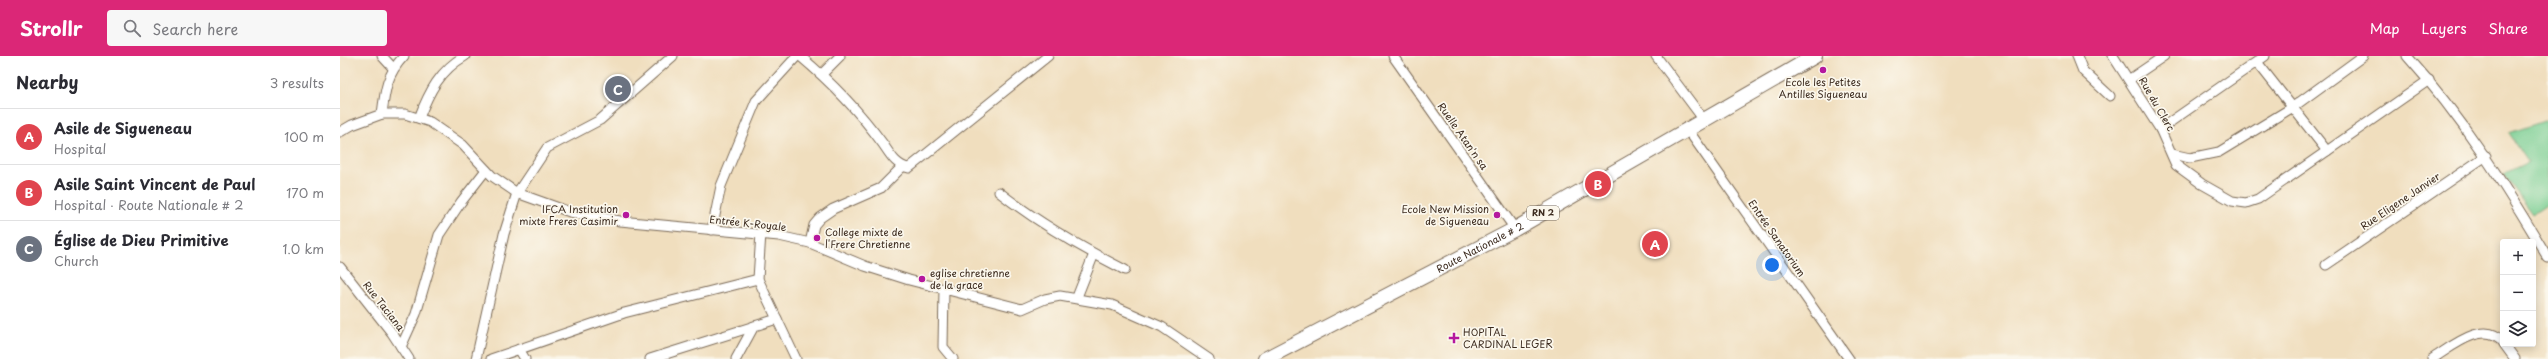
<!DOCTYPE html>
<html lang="en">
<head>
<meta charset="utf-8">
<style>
  body { margin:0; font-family:"Playpen Sans",sans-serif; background:#f7f7f7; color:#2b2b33 }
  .controls { position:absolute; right:12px; bottom:12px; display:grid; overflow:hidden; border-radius:4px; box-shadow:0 2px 10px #0003 }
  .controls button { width:36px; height:36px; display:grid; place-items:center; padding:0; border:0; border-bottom:1px solid #e1e1e2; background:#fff; color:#2b2b33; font:20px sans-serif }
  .you { position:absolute; left:1432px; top:209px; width:14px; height:14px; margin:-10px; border:3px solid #fff; border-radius:50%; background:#1a73e8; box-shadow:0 0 0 6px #1a73e833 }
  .badge { display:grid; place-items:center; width:26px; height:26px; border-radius:50%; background:#db2777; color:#fff; font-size:13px; font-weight:700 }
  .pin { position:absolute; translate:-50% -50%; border:2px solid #fff; box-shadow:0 1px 4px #0006 }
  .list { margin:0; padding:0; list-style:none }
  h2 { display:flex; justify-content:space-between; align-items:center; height:52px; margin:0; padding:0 16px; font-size:17px }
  h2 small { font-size:13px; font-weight:400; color:#7c7c81 }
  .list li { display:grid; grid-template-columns:26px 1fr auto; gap:12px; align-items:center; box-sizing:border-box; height:56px; padding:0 16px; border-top:1px solid #e1e1e2 }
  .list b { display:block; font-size:15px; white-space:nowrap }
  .list p { margin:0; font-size:13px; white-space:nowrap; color:#7c7c81 }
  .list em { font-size:13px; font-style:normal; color:#7c7c81 }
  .icon { flex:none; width:22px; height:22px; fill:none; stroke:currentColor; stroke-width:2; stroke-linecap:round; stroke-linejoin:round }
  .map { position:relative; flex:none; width:2208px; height:303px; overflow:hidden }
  header { display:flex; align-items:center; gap:24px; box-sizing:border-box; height:56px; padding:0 20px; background:#db2777; color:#fff }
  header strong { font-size:19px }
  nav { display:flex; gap:22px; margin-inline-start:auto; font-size:14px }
  .search { width:280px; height:36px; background:#f7f7f7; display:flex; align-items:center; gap:10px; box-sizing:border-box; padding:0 14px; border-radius:4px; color:#7c7c81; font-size:15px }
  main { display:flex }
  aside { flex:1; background:#fff }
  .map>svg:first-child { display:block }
  .green { fill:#77cd91; stroke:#597c58 }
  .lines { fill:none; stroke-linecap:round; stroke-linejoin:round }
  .street-casing { stroke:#7a6956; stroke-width:11 }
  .primary-casing { stroke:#7a6956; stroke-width:16 }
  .street { stroke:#fff; stroke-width:9 }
  .primary { stroke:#fff; stroke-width:14 }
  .poi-dot { fill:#b5179e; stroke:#fbf7ec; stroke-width:1.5 }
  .labels { text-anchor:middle; stroke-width:3.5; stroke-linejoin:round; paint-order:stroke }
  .shield { fill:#fbf7ec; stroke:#75685c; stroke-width:1 }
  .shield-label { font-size:9px; font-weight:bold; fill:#3b2a1e }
  .poi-label { font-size:10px; fill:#3b2a1e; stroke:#fbf7ec; text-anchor:start }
  .street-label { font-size:10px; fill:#3b2a1e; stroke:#fbf7ec }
</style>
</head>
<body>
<header>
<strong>Strollr</strong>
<div class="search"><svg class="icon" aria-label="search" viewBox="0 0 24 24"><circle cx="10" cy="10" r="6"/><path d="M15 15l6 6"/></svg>Search here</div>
<nav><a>Map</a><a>Layers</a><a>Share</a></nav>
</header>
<main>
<aside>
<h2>Nearby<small>3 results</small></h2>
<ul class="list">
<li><span class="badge" style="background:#e0444e">A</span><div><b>Asile de Sigueneau</b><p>Hospital</p></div><em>100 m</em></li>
<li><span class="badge" style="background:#e0444e">B</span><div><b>Asile Saint Vincent de Paul</b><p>Hospital · Route Nationale # 2</p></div><em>170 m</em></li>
<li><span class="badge" style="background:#6b7280">C</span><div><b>Église de Dieu Primitive</b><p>Church</p></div><em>1.0 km</em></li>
</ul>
</aside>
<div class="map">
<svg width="2208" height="303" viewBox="0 0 2208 303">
  <rect width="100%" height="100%" fill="#fbf7ec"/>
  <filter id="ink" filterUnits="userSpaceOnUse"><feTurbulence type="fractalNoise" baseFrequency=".025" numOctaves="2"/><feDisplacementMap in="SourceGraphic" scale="8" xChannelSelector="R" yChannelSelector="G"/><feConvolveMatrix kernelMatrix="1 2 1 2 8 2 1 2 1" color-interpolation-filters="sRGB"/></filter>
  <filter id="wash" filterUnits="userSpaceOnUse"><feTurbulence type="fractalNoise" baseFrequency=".012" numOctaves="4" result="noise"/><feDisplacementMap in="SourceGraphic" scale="16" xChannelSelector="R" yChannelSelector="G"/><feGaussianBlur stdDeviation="0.9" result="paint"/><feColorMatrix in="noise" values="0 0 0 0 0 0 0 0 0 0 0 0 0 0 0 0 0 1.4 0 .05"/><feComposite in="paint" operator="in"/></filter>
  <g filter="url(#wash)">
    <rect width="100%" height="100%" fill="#f0debe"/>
    <path class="green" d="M2207,64L2208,148L2193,158L2163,118L2188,106L2169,77Z"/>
  </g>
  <g filter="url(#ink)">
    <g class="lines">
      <defs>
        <g id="street">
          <path d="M42,0L53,12"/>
          <path d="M460,0C491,26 519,55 543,88C550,98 556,110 569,112L708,0"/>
          <path d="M1053,0L1175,173"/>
          <path d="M1316,0L1364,64"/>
          <path d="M1737,0L1743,15L1770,40"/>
          <path d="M1773,0L1820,73L1836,109L1862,128L1892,145L1906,147L1918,143L2089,24"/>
          <path d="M2067,0C2123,62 2166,131 2208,202"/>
          <path d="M1917,6L1987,95"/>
          <path d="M482,18L500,0"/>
          <path d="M1790,23L1824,0"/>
          <path d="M42,58C45,33 47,18 64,0"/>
          <path d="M79,62C89,36 100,14 125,0"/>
          <path d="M1820,73L1925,0"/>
          <path d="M1348,74L1509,303"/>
          <path d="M0,76L12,69L42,58H65L90,66L123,89L152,120L177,137L230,156L280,165L439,180L470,187L525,210L569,224L682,253L705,243L720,240L772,249L822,271L869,303"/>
          <path d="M1832,98L1850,102L1879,96L1953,51L2023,0"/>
          <path d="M659,136C698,167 740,191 785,214"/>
          <path d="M372,174L381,130L416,45L457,0"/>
          <path d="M421,177L418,223L456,303"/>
          <path d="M470,187L474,169L480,162L493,153L541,132L562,111"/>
          <path d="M1986,209L2146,100"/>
          <path d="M0,211L52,277L69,303"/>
          <path d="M604,233L603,291L613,303"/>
          <path d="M737,241L754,198"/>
          <path d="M2164,288L2175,303"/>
          <path d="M61,291L76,258L99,179L121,146L146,114"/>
          <path d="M179,293L185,303"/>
          <path d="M136,303L164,178L177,137L207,92L260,64L333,0"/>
          <path d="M151,303L284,257L418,223"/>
          <path d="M310,303L437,263"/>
          <path d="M396,303L414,270"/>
          <path d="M2092,303C2110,292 2145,262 2163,286"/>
        </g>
        <g id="primary">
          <path id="s1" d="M925,303L1175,173L1475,0"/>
        </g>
      </defs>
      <use href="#street" class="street-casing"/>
      <use href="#primary" class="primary-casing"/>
      <use href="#street" class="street"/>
      <use href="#primary" class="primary"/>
    </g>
  </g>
  <g class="poi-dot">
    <circle cx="1483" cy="14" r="4"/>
    <circle cx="286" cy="159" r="4"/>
    <circle cx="1157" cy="159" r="4"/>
    <circle cx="477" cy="182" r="4"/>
    <circle cx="582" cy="223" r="4"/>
    <path d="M1112 276h4v4h4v4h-4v4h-4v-4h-4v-4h4z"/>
  </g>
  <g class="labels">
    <rect class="shield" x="1187" y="150" width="32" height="14" rx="3"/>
    <g class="shield-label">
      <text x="1203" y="160">RN 2</text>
    </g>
    <g class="poi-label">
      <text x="1483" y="30" text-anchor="middle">Ecole les Petites<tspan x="1483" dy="12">Antilles Sigueneau</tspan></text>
      <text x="278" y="157" text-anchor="end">IFCA Institution<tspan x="278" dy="12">mixte Freres Casimir</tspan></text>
      <text x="1149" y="157" text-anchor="end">Ecole New Mission<tspan x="1149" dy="12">de Sigueneau</tspan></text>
      <text x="485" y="180">College mixte de<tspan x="485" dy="12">l'Frere Chretienne</tspan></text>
      <text x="590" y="221">eglise chretienne<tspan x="590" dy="12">de la grace</tspan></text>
      <text x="1123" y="280">HOPITAL<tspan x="1123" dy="12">CARDINAL LEGER</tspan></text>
    </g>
    <g class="street-label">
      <text transform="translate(1817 48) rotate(60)" y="4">Rue du Clerc</text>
      <text transform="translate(1123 80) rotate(55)" y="4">Ruelle Atan'n sa</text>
      <text transform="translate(2060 145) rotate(-34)" y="4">Rue Eligene Janvier</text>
      <text transform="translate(408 167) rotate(6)" y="4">Entrée K-Royale</text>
      <text transform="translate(1437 182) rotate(55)" y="4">Entrée Sanatorium</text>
      <text dy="4" stroke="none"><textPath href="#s1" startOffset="242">Route Nationale # 2</textPath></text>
      <text transform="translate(44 250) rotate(52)" y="4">Rue Taciana</text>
    </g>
  </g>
</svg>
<div class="controls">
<button>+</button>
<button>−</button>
<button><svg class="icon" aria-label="layers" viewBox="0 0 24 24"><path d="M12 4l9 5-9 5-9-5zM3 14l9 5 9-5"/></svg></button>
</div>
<div class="you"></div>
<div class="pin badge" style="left:1315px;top:188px;background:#e0444e">A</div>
<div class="pin badge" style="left:1258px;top:128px;background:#e0444e">B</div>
<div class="pin badge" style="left:278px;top:33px;background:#6b7280">C</div>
</div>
</main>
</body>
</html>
